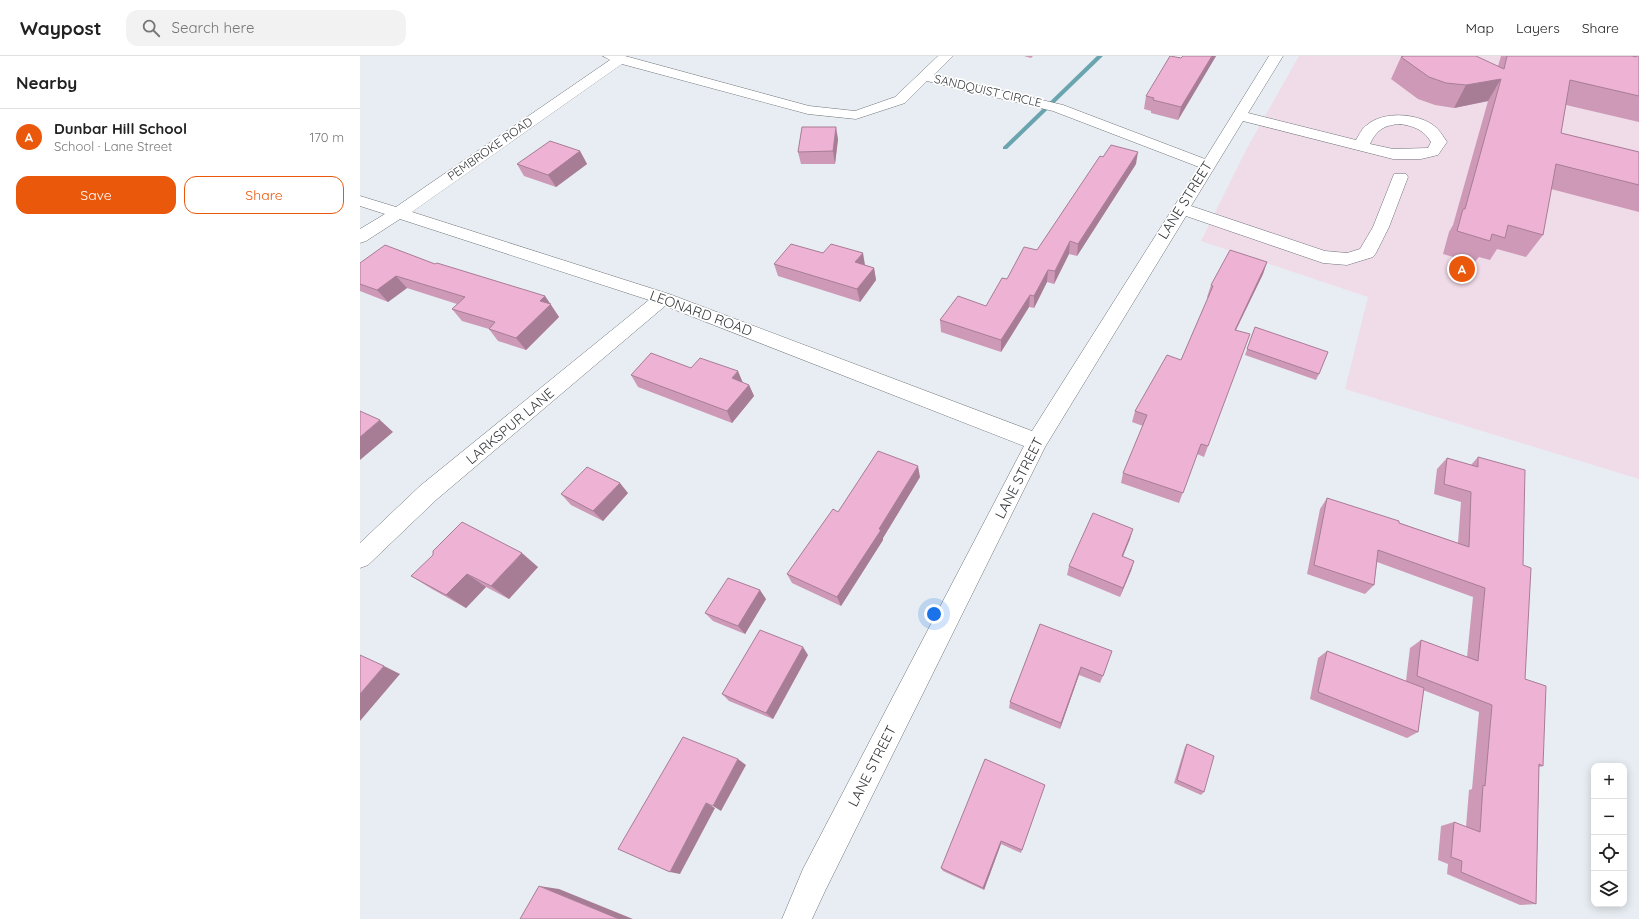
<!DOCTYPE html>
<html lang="en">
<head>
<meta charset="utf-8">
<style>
  body { margin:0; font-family:Quicksand,sans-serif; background:#f2f2f2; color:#222 }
  .controls { position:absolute; right:12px; bottom:12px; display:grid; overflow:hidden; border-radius:8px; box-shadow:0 2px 10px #0003 }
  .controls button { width:36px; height:36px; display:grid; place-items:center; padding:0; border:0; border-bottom:1px solid #e0e0e0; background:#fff; color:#222; font:20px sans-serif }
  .you { position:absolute; left:574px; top:558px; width:14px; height:14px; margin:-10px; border:3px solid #fff; border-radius:50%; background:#1a73e8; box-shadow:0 0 0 6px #1a73e833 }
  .badge { display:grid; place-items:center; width:26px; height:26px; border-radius:50%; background:#ea580c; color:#fff; font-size:13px; font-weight:700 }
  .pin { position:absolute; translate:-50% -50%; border:2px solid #fff; box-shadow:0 1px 4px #0006 }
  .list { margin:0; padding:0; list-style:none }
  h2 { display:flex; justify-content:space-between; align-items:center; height:52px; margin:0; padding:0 16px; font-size:17px }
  h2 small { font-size:13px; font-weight:400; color:#767676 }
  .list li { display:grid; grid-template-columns:26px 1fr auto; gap:12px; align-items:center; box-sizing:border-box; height:56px; padding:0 16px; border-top:1px solid #e0e0e0 }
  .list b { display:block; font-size:15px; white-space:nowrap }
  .list p { margin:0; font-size:13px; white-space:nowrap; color:#767676 }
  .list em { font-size:13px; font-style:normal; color:#767676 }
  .actions { display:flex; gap:8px; padding:12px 16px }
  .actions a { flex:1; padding:9px 0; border:1px solid #ea580c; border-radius:12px; text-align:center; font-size:14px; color:#ea580c }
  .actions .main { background:#ea580c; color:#fff }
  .icon { flex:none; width:22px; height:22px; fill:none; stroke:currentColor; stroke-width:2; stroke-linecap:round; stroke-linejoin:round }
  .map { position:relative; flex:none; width:1279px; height:863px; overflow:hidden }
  header { display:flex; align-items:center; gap:24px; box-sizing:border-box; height:56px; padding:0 20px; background:#fff; border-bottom:1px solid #e0e0e0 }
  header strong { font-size:19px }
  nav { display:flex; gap:22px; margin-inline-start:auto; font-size:14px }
  .search { width:280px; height:36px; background:#f2f2f2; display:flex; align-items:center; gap:10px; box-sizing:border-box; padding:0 14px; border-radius:12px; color:#767676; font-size:15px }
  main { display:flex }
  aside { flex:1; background:#fff }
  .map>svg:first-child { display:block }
  .education { fill:#f0dbe9 }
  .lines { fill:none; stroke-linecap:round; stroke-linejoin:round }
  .stream { fill:#6aa4ae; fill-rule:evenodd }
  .minor-casing { stroke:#6f7479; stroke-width:1 }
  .minor { fill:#fff; fill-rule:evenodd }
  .wall { fill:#cd99b7 }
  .shaded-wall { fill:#a77d95 }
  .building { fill:#eeb2d5; stroke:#a77d95 }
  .labels { text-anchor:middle; stroke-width:3.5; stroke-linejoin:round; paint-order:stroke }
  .far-street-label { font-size:12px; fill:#353739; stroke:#fff }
  .street-label { font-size:14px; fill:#353739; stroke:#fff }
</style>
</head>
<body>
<header>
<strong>Waypost</strong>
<div class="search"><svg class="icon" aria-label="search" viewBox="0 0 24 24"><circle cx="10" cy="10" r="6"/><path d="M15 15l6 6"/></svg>Search here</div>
<nav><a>Map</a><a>Layers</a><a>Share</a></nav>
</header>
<main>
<aside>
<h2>Nearby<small></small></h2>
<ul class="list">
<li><span class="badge">A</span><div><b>Dunbar Hill School</b><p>School · Lane Street</p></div><em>170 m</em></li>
</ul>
<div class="actions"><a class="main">Save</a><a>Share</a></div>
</aside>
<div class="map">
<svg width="1279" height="863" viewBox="0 0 1279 863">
  <rect width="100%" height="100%" fill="#e7edf2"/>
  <path class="education" d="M939,0H1279V423L985,333L1008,241L841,185L886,94Z"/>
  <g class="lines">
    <path class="stream" d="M737,0H743L647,93H643V91Z"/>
    <defs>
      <path id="minor" d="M243,0H265L449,50L495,55L535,41L578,0H593L574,19L703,49L845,103L909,0H923L888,57L996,84C999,79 1002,72 1007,69C1023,55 1056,57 1073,69C1079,73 1083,80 1087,86L1078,99L1061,103H1033L883,65L831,150L965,195L987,197L1000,193L1013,171L1034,118H1046L1048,121L1029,171L1016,197L1013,201L987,209L963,207L826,160L685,391L465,835L452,863H422L443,813L664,390L305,250L76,444L8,509L0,512V487L60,430L289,244L40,163L6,185L0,187V173L25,158L0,150V140L36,151L250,4ZM262,8L448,58L496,63L545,47L567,25L693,55L839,111L672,375L309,238L52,156ZM1040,68C1054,70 1064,74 1071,86L1068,92L1033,93L1010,88C1017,73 1025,69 1040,68Z"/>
    </defs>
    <use href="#minor" class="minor-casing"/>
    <use href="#minor" class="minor"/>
  </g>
  <g class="wall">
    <path d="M664,0H673L671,2Z"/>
    <path d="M823,0H856L818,64L791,57V55L784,53L786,40Z"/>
    <path d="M1141,0H1279V66L1206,49L1201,77L1279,96V156L1191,133L1183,179L1166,201L1137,193L1130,204L1119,201L1114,207L1083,198L1089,176L1093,169L1128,45L1094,52L1075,49L1058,43L1031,23L1041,1L1138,10Z"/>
    <path d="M478,83L475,108H441L438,96Z"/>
    <path d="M220,95L227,108L196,131L164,120L157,108Z"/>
    <path d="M776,108L717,200L709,198L694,228L687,226L674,252L669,251L641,296L581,276L580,264L626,250L677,194Z"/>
    <path d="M907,206L903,218L876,274L848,390L844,401L837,398L819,447L761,427L763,417L783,370L772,366L775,355L821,304L848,242L847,241L851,229Z"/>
    <path d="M0,207L75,208L185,240L199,261L166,294L138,285L129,273L102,265L92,253L97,248L47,232L28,246L0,235Z"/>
    <path d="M414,208L505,209L514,212L516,224L500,246L418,220Z"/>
    <path d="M895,271L959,318L956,324L885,299Z"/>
    <path d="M331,312L389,329L394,340L372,367L278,331L271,319Z"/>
    <path d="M1118,401L1163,509L1165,623L1183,710L1179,711L1176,848L1160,849L1087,818L1088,808L1078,804L1081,770L1094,766L1106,771L1109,734L1112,733L1119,656L1063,634L1058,676L1047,682L950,643L958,602L967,595L1046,625L1050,592L1061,584L1107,601L1113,541L1017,506L1014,529L1005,538L947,518L960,453L967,442L1098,487L1101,446L1074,438L1077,413L1087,402L1111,409Z"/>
    <path d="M560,421L523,482V484L481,550L432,527L427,518L478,456Z"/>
    <path d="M268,437L243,465L211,449L201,438Z"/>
    <path d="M770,483L762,501L774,505L760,541L707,519L709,510Z"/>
    <path d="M178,511L149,543L126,531L106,552L72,533L51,520Z"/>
    <path d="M406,543L385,578L353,565L345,557Z"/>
    <path d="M680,568L743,620L740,627L719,619L700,673L649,652L650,646Z"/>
    <path d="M448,599L413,663L369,645L362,638Z"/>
    <path d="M827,688L844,736L841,739L814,727L825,691Z"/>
    <path d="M683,733L661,797L641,788L624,834L583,815L581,812Z"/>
  </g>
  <g class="shaded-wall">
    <path d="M852,0H856L818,64L821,51Z"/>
    <path d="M1141,23L1128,45L1094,52L1106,29Z"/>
    <path d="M476,71L478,83L475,108L473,95Z"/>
    <path d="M220,95L227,108L196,131L188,119Z"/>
    <path d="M778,96L776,108L717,200L718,188Z"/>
    <path d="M710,185L709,198L694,228L695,215Z"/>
    <path d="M503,197L505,209L498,219L495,206Z"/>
    <path d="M907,206L903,218L870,286L875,274Z"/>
    <path d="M514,212L516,224L500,246L497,233Z"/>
    <path d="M688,214L687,226L674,252V240Z"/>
    <path d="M36,220L47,232L28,246L17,234Z"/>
    <path d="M670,239L669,251L641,296V284Z"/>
    <path d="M185,240L199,261L166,294L156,282L180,245Z"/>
    <path d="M378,315L383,327L372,322Z"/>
    <path d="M389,329L394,340L372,367L367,355Z"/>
    <path d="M20,364L33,376L0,404V381Z"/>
    <path d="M558,410L560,421L523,482V484L481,550L477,541Z"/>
    <path d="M260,427L268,437L243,465L233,455Z"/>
    <path d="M773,473L770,483L759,510L762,500Z"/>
    <path d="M162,497L178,511L149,543L131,530Z"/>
    <path d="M774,505L771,515L760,541L763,532Z"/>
    <path d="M107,518L126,531L106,552L86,539Z"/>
    <path d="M400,534L406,543L385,578L378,570Z"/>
    <path d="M443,591L448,599L413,663L406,657Z"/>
    <path d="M24,610L40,618L0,665V638Z"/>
    <path d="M721,611L719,619L700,673L701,667Z"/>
    <path d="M378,703L386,709L361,755L353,750Z"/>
    <path d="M346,747L355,752L320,818L310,816Z"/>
    <path d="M641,785V788L624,834L623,832Z"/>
    <path d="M179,830L199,833L273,863H259Z"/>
  </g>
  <g class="building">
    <path d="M810,0L821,2L823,0H852L821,51L793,44L794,42L786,40Z"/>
    <path d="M1044,0H1116L1144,13L1147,0H1272L1276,1V0H1279V40L1210,24L1201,77L1279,96V129L1196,108L1183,179L1148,169L1145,182L1132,178L1130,185L1097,175L1103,153H1105L1141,23L1106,29L1086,27L1069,21L1041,1Z"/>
    <path d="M442,71H476L473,95L438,96Z"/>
    <path d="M190,85L220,95L188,119L157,108Z"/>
    <path d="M751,89L778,96L718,188L710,185L695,215L688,214L674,240L670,239L641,284L580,264L598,240L626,250L642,222L647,223L664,191L677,194L740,100L743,101Z"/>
    <path d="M431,188L463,197L471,188L503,197L495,206L514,212L497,233L414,208Z"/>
    <path d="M25,189L75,208L77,207L185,240L180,245L191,248L156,282L129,273L135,266L92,253L105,241L36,220L17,234L0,228V207Z"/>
    <path d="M870,194L907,206L875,274L890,278L848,390L841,388L823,437L763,417L787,359L775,355L807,299L821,304L853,230L851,229Z"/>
    <path d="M895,271L968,296L959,318L887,293Z"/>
    <path d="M291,297L331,312L340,302L378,315L372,322L389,329L367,355L271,319Z"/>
    <path d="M0,355L20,364L0,381Z"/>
    <path d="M518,395L558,410L519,473L521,474L477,541L427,518L473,453L478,456Z"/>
    <path d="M1118,401L1165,414L1163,509L1171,512L1165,623L1186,630L1183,710L1179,708L1176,848L1101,816L1102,805L1091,801L1094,766L1120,776L1123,729L1125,730L1132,649L1057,620L1061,584L1118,605L1125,532L1018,494L1014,529L954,509L967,442L1039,465V467L1109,491L1111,436L1084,428L1087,402L1118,411Z"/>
    <path d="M227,411L260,427L233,455L201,438Z"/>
    <path d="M733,457L773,473L762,500L774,505L763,532L709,510Z"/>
    <path d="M102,466L162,497L131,530L107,518L86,539L51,520L73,499V495Z"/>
    <path d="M368,522L400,534L378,570L345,557Z"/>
    <path d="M680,568L752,595L743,620L721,611L701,667L650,646Z"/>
    <path d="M400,574L443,591L406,657L362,638Z"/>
    <path d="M967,595L1064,632L1058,676L958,636Z"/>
    <path d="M0,599L24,610L0,638Z"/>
    <path d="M323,681L378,703L353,750L346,747L310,816L258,793Z"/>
    <path d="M827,688L854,700L844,736L817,724Z"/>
    <path d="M625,703L685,729L662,794L641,785L623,832L581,812Z"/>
    <path d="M179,830L259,863H160Z"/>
  </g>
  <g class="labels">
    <g class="far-street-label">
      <text transform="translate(628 35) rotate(13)" y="4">SANDQUIST CIRCLE</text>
      <text transform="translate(130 93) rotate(-35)" y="4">PEMBROKE ROAD</text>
    </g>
    <g class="street-label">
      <text transform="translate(825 144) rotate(-58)" y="5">LANE STREET</text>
      <text transform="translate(341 257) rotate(20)" y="5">LEONARD ROAD</text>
      <text transform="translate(150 370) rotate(-40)" y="5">LARKSPUR LANE</text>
      <text transform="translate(659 422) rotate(-63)" y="5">LANE STREET</text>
      <text transform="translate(512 710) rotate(-63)" y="5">LANE STREET</text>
    </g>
  </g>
</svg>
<div class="controls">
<button>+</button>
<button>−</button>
<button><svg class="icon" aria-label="locate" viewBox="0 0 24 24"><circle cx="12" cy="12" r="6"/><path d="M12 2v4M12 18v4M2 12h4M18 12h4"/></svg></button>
<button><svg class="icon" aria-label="layers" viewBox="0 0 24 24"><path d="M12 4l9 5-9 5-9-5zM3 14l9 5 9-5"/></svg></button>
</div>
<div class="you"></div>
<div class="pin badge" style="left:1102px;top:213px">A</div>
</div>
</main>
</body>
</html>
